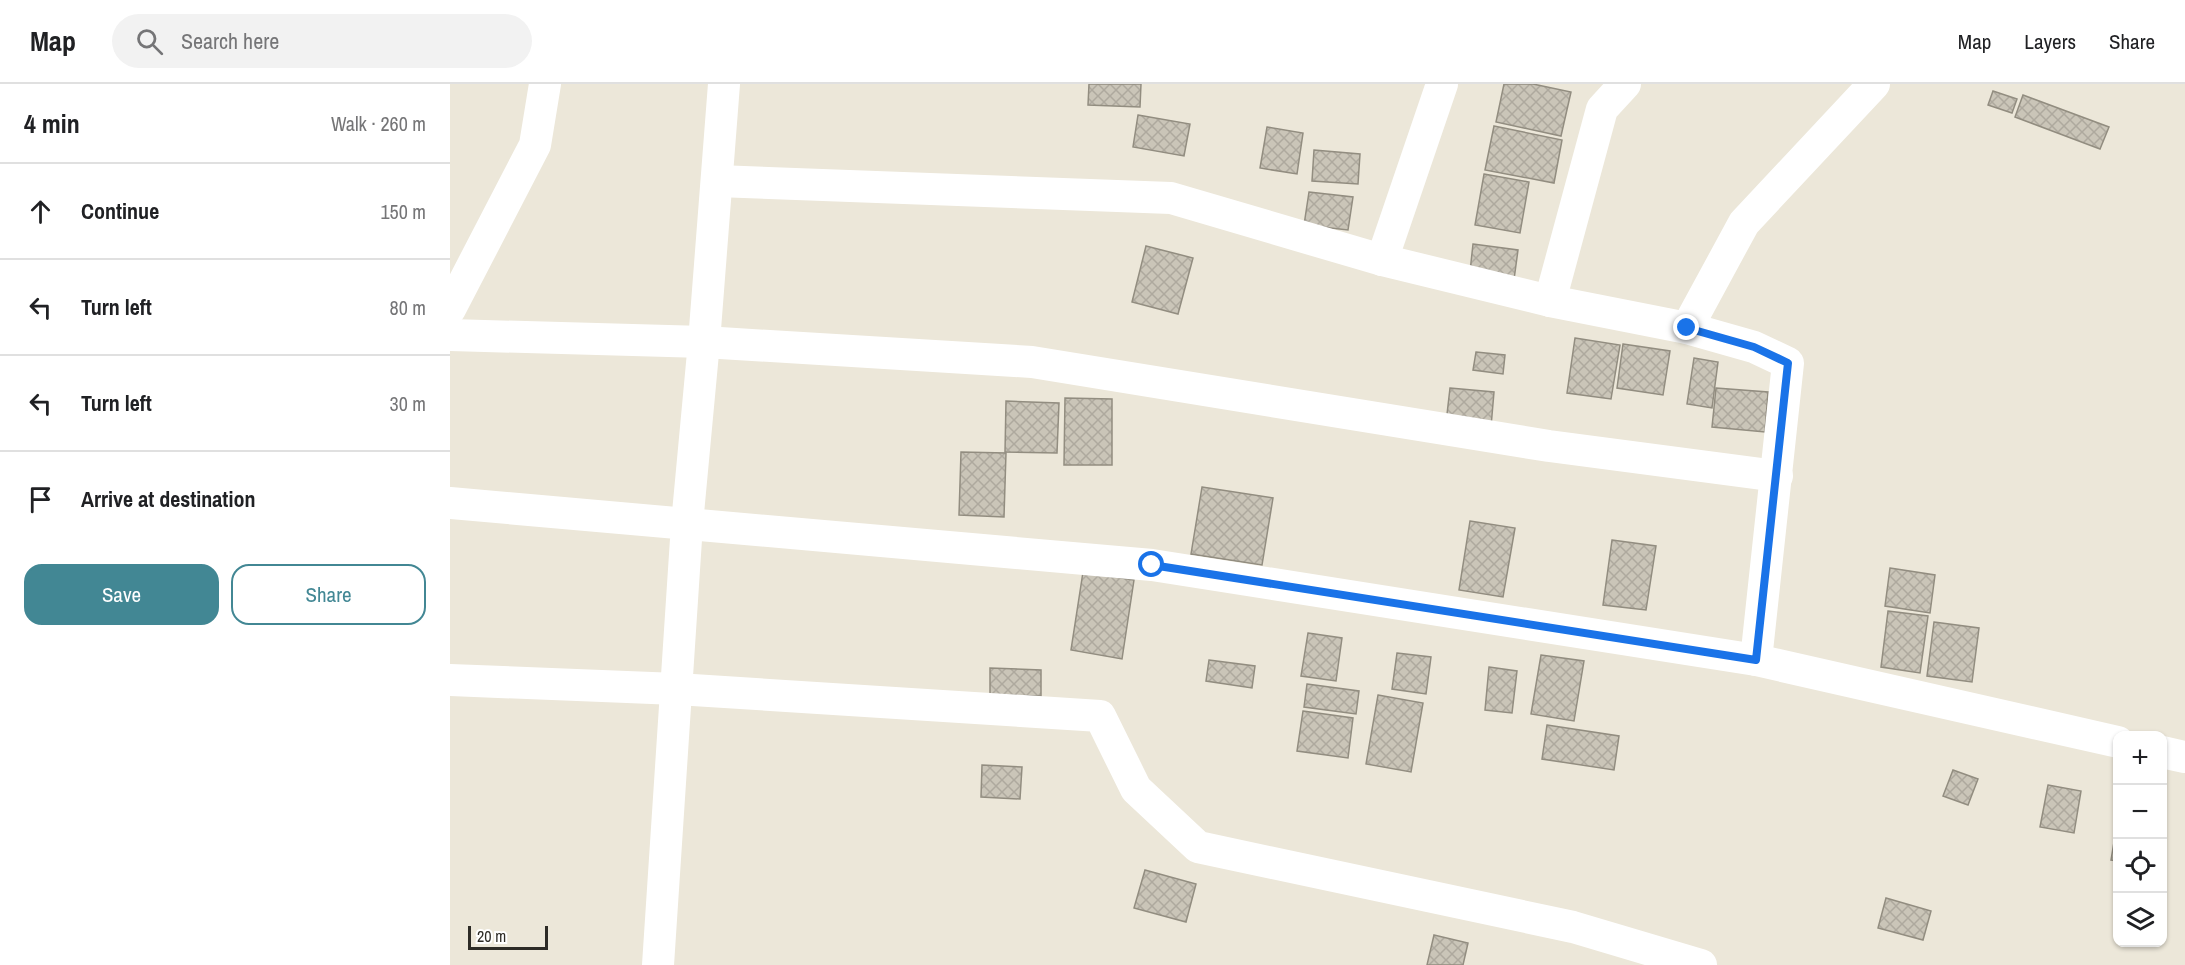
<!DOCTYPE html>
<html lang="en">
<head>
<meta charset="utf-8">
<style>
  body { margin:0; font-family:"Archivo Narrow",sans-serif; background:#f2f2f2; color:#202124 }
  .controls { position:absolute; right:18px; bottom:18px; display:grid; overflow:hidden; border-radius:12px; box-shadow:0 2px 4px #0004 }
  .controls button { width:54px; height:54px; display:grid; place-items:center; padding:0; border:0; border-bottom:2px solid #e0e0e0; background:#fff; color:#202124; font:30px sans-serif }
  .scale { position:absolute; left:18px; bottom:15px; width:80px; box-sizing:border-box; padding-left:6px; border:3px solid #2d2b26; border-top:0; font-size:16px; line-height:21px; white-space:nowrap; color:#2d2b26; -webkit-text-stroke:4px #fff; paint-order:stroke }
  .stop { position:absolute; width:18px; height:18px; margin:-14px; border:4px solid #1a73e8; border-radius:50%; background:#fff }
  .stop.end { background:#1a73e8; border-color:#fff; box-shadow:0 2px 6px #0008 }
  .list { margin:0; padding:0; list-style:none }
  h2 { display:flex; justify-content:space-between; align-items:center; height:78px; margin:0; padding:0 24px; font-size:26px }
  h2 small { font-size:20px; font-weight:400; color:#757577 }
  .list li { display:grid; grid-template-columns:39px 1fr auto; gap:18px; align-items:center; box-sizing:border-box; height:96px; padding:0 24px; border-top:2px solid #e0e0e0 }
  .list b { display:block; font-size:22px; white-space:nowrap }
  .list em { font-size:20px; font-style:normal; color:#757577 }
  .actions { display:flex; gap:12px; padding:18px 24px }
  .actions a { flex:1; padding:14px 0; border:2px solid #428794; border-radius:18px; text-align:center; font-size:21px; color:#428794 }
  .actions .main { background:#428794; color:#fff }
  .icon { flex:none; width:33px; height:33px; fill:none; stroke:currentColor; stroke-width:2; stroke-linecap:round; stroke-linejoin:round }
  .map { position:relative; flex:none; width:1735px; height:881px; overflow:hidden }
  header { display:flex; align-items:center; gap:36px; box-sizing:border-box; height:84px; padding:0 30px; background:#fff; border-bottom:2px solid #e0e0e0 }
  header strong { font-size:28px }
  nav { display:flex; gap:33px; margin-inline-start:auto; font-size:21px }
  .search { width:420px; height:54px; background:#f2f2f2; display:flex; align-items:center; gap:15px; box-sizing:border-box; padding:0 21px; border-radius:33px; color:#757577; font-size:22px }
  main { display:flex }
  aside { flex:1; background:#fff }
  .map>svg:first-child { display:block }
  .building { fill:url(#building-cross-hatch); stroke:#928d80; stroke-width:1.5 }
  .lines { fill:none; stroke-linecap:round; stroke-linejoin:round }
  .minor { stroke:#fff; stroke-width:32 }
  .route { stroke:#1a73e8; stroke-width:8 }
</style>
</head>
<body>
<header>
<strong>Map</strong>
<div class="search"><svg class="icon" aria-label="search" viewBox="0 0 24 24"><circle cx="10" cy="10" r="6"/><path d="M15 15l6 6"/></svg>Search here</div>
<nav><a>Map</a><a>Layers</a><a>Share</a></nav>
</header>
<main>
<aside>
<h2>4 min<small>Walk · 260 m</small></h2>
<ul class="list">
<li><svg class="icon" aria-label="ahead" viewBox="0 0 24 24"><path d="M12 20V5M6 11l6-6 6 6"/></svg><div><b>Continue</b></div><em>150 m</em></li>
<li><svg class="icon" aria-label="left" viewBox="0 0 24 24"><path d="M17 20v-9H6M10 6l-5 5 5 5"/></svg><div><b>Turn left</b></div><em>80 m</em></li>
<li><svg class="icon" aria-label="left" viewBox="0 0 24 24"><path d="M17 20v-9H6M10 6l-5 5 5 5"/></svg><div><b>Turn left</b></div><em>30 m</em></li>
<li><svg class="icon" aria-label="arrive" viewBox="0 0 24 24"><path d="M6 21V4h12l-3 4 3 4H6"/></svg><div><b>Arrive at destination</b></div></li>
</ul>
<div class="actions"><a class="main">Save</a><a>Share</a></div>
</aside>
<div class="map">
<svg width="1735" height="881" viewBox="0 0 1735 881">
  <defs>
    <pattern id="building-cross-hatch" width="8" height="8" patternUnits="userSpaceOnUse" patternTransform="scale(1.5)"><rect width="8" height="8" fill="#cac5b8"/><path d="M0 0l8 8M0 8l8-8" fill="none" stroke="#aea99e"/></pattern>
  </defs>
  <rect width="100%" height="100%" fill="#ece7d9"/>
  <g class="building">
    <path d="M639,0H691L690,23L638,21Z"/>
    <path d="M1054,0H1083L1121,8L1111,52L1046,38Z"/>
    <path d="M1543,7L1567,15L1562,29L1538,21Z"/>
    <path d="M1573,11L1659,43L1650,65L1565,33Z"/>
    <path d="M688,31L740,40L734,72L683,63Z"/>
    <path d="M1044,42L1112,56L1104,99L1035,86Z"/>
    <path d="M817,43L853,49L847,90L810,84Z"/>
    <path d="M864,66L910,70L908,100L862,97Z"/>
    <path d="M1034,90L1079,98L1070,149L1025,141Z"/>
    <path d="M859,108L903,113L898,146L854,141Z"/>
    <path d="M1023,160L1068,166L1063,203L1019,197Z"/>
    <path d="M696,162L743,174L728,230L682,218Z"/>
    <path d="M1125,254L1170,261L1161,315L1117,309Z"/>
    <path d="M1173,260L1220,267L1213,311L1167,304Z"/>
    <path d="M1026,268L1055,271L1053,290L1023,286Z"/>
    <path d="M1244,274L1268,278L1262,324L1237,320Z"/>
    <path d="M1000,304L1044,308L1041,343L996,339Z"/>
    <path d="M1266,304L1318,308L1315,348L1262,343Z"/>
    <path d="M615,314L662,315V381H614Z"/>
    <path d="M556,317L609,319L607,369L555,368Z"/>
    <path d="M511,368L556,369L554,433L509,431Z"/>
    <path d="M752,403L823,414L812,481L741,470Z"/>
    <path d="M1020,437L1065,444L1053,513L1009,506Z"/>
    <path d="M1162,456L1206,462L1196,526L1153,521Z"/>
    <path d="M1440,484L1485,491L1480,529L1435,522Z"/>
    <path d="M633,488L684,496L672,575L621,566Z"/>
    <path d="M1438,527L1478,532L1470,589L1431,583Z"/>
    <path d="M1484,538L1529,544L1522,598L1477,592Z"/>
    <path d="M858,549L892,554L886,597L851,592Z"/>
    <path d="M947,569L981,573L976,610L942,605Z"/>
    <path d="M1091,571L1134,577L1124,637L1081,630Z"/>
    <path d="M759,576L805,582L802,604L756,597Z"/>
    <path d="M1039,583L1067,587L1062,629L1035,626Z"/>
    <path d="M540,584L591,586V612L540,611Z"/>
    <path d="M857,600L909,607L906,630L854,623Z"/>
    <path d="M928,611L973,619L961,688L916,680Z"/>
    <path d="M853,627L903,634L898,674L847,667Z"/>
    <path d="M1097,641L1169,652L1164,686L1092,675Z"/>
    <path d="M532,681L572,683L570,715L531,713Z"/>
    <path d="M1503,686L1528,695L1518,721L1493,712Z"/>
    <path d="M1598,701L1631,707L1624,749L1590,743Z"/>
    <path d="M1668,734V777L1661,776Z"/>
    <path d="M695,786L746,800L736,838L684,824Z"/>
    <path d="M1436,814L1481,827L1473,856L1428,844Z"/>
    <path d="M984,851L1018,859L1013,881H977Z"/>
  </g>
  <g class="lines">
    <g class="minor">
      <path d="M267,97L721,114L932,176L1100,217L1237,244L1304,263L1338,279L1306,576"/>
      <path d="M932,176L992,0"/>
      <path d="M1100,217L1152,25L1175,0"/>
      <path d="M0,225L85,61L95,0"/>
      <path d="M1237,244L1294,139L1424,0"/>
      <path d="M0,251L254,258L582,278L1099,362L1327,392"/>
      <path d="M0,419L702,481L1306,576L1668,658"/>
      <path d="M0,596L227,605L650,632L686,705L748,763L1123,843L1251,881"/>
      <path d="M1712,668L1735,673"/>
      <path d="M208,881L237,440L254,258L274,0"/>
    </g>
  </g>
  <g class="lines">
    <path class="route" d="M702,481L1306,576L1338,279L1304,263L1237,244"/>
  </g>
</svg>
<div class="controls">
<button>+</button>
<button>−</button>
<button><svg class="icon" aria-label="locate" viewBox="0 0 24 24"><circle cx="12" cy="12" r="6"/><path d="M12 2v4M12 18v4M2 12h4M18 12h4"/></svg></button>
<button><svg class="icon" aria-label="layers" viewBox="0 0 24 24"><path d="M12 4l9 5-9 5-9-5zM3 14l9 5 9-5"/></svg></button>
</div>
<div class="scale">20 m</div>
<div class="stop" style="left:702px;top:481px"></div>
<div class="stop end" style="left:1237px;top:244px"></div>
</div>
</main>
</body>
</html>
